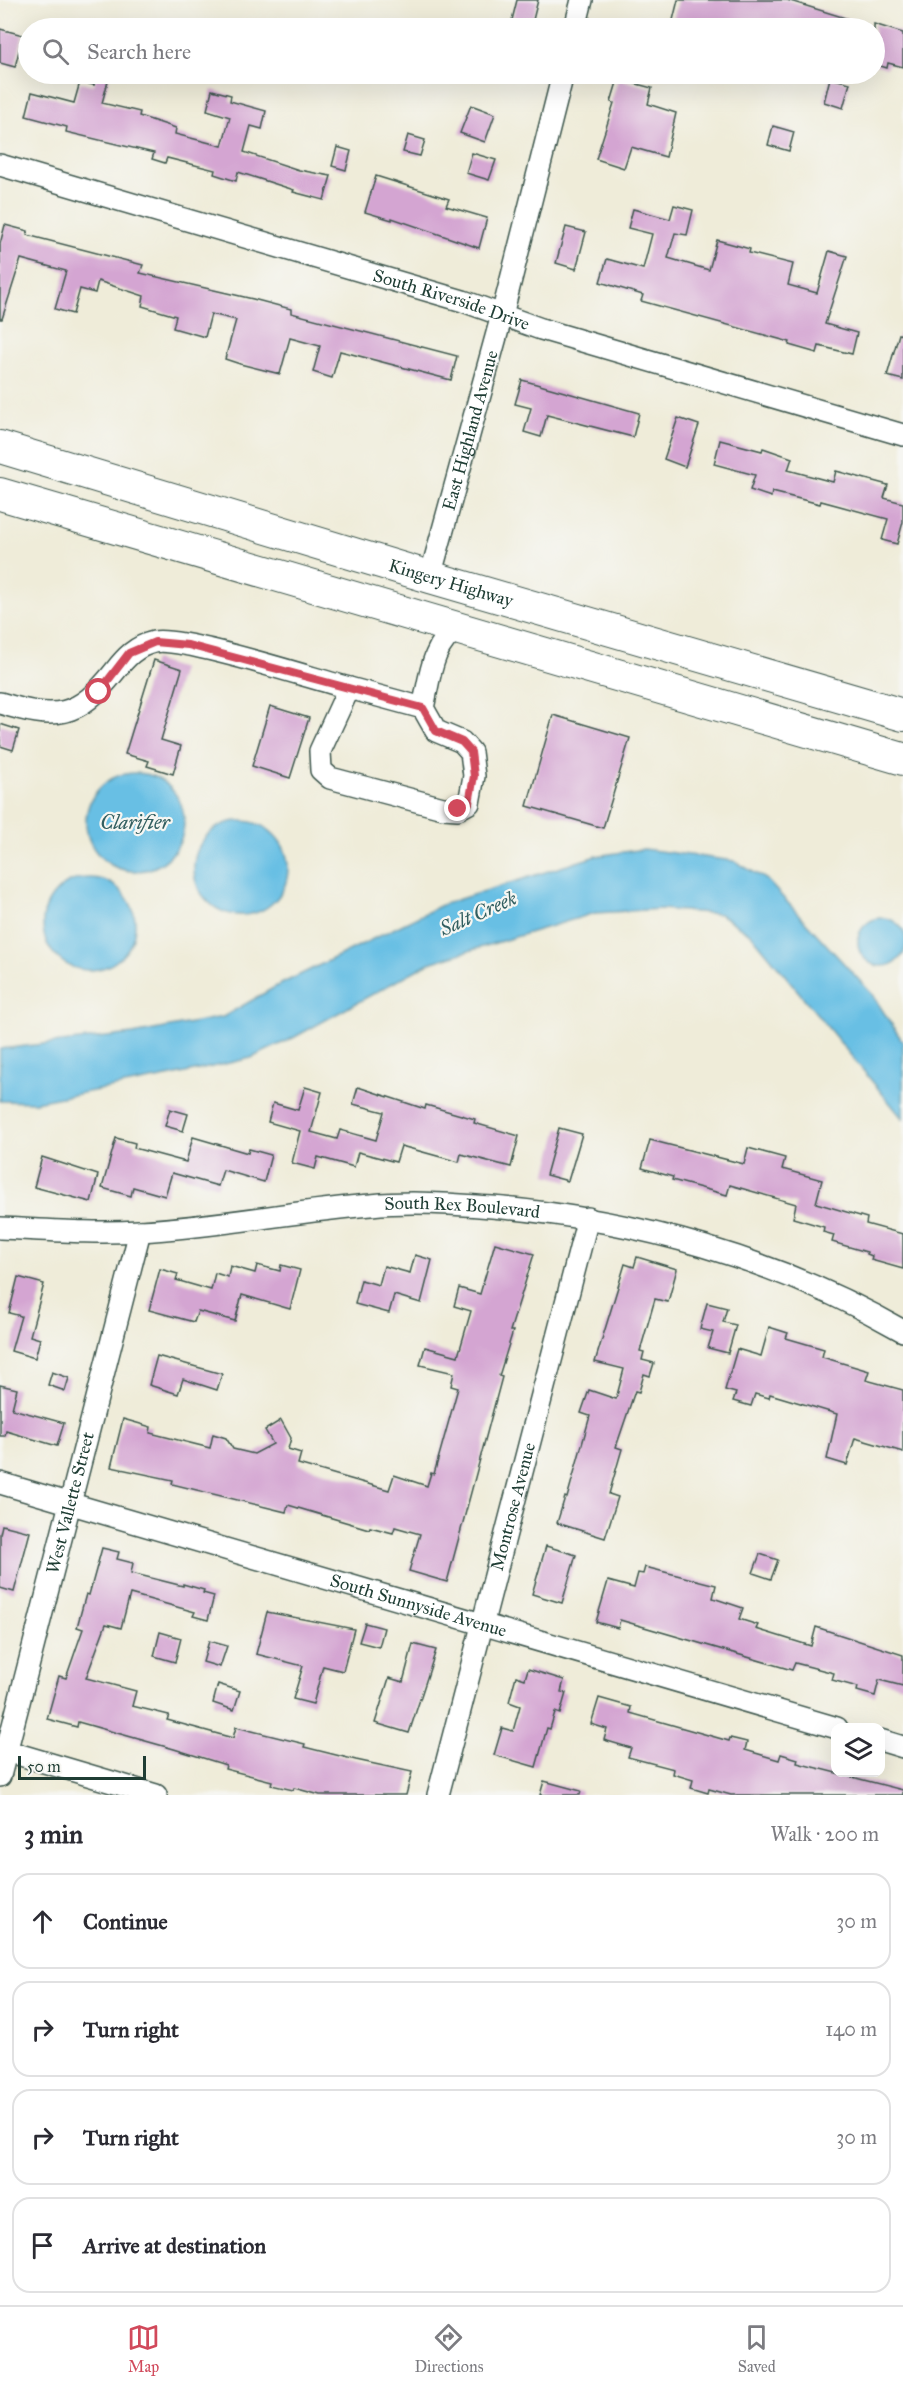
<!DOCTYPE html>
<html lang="en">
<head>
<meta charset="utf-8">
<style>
  body { margin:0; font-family:"IM FELL Great Primer",serif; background:#f7f7f7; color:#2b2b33 }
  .controls { position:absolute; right:18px; bottom:18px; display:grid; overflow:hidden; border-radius:12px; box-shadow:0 6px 24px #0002 }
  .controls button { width:54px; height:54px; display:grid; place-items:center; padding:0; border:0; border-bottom:2px solid #e1e1e2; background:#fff; color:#2b2b33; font:30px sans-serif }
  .scale { position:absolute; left:18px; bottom:15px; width:128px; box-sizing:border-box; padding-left:6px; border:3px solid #1f3d34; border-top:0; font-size:16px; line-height:21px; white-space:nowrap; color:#1f3d34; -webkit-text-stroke:4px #f6f6f2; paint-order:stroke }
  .stop { position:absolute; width:18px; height:18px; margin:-14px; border:4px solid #d1495b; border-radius:50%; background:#fff }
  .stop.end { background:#d1495b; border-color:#fff; box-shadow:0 2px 6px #0008 }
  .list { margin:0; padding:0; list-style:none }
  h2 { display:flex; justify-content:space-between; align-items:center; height:78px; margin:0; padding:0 24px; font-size:26px }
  h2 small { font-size:20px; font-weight:400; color:#7c7c81 }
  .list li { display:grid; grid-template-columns:39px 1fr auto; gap:18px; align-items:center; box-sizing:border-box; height:96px; margin:0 12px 12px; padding:0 12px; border:2px solid #e1e1e2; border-radius:18px }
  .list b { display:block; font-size:22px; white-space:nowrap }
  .list em { font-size:20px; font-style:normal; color:#7c7c81 }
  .icon { flex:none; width:33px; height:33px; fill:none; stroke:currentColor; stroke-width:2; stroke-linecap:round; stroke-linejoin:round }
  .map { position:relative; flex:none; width:903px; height:1795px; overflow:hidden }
  .search { position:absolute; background:#fff; box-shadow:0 6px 24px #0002; left:18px; right:18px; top:18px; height:66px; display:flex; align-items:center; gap:15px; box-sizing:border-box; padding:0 21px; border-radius:33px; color:#7c7c81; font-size:22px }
  .sheet { height:510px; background:#fff }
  nav { display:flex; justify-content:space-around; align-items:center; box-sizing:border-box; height:84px; border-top:2px solid #e1e1e2; background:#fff; font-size:16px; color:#7c7c81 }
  nav a { display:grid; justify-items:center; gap:3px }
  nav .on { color:#d1495b }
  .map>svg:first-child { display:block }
  .water { fill:#67bfe4; stroke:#437e8c; stroke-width:1.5 }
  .building { fill:#d4a5d2 }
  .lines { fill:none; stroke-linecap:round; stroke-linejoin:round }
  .minor-casing { stroke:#3e574d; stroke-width:24 }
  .highway-casing { stroke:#3e574d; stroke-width:34 }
  .minor { stroke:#fff; stroke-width:21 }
  .highway { stroke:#fff; stroke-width:32 }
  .route { stroke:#d1495b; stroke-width:8 }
  .labels { text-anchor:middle; stroke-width:4.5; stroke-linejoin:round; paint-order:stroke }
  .street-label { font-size:18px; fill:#1f3d34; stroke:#f6f6f2 }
  .water-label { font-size:20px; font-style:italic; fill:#315e60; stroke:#f6f6f2 }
</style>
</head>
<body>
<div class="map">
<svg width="903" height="1795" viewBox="0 0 903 1795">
  <rect width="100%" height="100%" fill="#f6f6f2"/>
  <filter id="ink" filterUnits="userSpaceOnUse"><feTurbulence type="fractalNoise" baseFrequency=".0167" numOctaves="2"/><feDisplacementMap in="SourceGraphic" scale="12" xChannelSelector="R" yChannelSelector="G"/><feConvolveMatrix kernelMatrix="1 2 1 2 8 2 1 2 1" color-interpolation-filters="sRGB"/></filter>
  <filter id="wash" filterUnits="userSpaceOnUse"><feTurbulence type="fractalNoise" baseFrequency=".008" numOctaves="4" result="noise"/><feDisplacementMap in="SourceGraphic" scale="24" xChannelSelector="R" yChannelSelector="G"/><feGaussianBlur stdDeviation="1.35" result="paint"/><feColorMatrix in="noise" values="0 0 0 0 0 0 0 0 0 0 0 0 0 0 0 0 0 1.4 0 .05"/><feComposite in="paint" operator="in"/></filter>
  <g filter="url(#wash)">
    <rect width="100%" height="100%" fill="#efecd9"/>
    <g class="water">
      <circle cx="135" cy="822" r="49"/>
      <circle cx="241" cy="868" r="47"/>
      <path d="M644,849L734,861L766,879L872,994L903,1042V1119L752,935L720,914L661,909L595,913L429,963L293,1038L251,1058L172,1076L35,1102L0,1101V1049L133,1034L223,1017L275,987L444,904L596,856Z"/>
      <circle cx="89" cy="924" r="46"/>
      <circle cx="882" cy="942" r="24"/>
    </g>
    <g id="blocks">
      <g class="building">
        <path d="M517,0H538L531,28H510Z"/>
        <path d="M678,0H787L865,24V28H763L735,21L734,28H671Z"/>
        <path d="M874,24L903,33V67L888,63L887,68L874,64Z"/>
        <path d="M0,29L23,35L15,67L0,63Z"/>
        <path d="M96,74H110L102,103L140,112L139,116L176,128L175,134L222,146L230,117L207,110L212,90L231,95L230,101L266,111L262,129L251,126L244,152L299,170L331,176L324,200L293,192L294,190L238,172L236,181L214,174L215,170L167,158L165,163L152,159L154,153L66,132L67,127L26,116L32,92L74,103L80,82L94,85Z"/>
        <path d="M830,78L850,83L843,108L824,102Z"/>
        <path d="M618,79L652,88L648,104L676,113L666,157L631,147L624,168L596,159L614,103L611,102Z"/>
        <path d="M471,105L495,114L485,142L460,133Z"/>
        <path d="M773,126L794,132L789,151L768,145Z"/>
        <path d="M408,135L425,140L420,156L403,152Z"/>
        <path d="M337,147L351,151L346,170L332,166Z"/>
        <path d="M472,153L496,160L489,180L466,173Z"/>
        <path d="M376,176L449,199L446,206L487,218L479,248L392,218V220L365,212Z"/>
        <path d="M674,205L693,210L687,235L675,233L668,258L709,270L717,240L750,249L749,253L793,264L788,285L817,293L829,251L847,256L825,324L857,333L852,354L819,346L817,353L789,345L790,342L641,301L643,295L600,282L607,259L643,269L652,234L628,228L633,209L670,219Z"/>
        <path d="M5,225L28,231L27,235L143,265L140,273L253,299L291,309V313L457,356L451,380L340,351L332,378L313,372L320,346L290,338L280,374L240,364L225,359L236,320L211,314L205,337L173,328L176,316L142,306L144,296L98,281L95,293L80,289L73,314L55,309L66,271L21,259L2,319H0V244Z"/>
        <path d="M566,227L586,232L576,269L556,263Z"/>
        <path d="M899,334L903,335V380L887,376Z"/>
        <path d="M522,380L639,413L633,437L547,415L541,437L524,432L531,408L515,404Z"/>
        <path d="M678,418L699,425L685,467L664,459Z"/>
        <path d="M720,440L762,451L763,448L792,458L788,470L833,482L836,471L888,485L884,498L903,503V522L897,544L882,540L888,519L821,501L820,504L772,492L771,497L750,490L755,475L714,464Z"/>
        <path d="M154,660L182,669L161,740L181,746L173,774L147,766L149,761L125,754Z"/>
        <path d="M270,706L309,718L290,778L252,766Z"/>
        <path d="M553,715L630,738L603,828L527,806Z"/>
        <path d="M0,724L19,730L13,750L0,746Z"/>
        <path d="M305,1087L322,1092L311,1132L337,1139L340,1130L376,1140L384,1112L353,1104L358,1087L425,1109L426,1105L475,1119L474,1123L519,1136L511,1167L461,1154L459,1162L401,1146L396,1162L358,1152L354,1167L318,1157L315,1169L292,1163L300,1131L268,1122L273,1103L298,1110Z"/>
        <path d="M170,1109L188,1114L183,1131L165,1126Z"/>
        <path d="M559,1128L582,1134L568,1181L546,1175Z"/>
        <path d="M193,1137L248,1153L249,1149L271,1155L264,1182L223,1170L218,1186L172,1173L165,1196L133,1187L131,1196L102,1188L116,1138L135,1143L134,1148L186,1162Z"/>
        <path d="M650,1140L744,1164L748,1148L785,1158L782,1169L822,1180L816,1203L867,1218L866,1224L903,1234V1269L871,1260L872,1256L867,1254V1252L832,1242L834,1235L823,1232L824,1227L793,1218L796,1204L730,1185L727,1195L672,1180L673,1177L642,1168Z"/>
        <path d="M42,1157L98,1175L91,1202L34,1187Z"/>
        <path d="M495,1243L534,1254L510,1331H513L499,1376L502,1377L447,1582L409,1571L420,1534L395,1527L393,1533L370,1527L369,1529L288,1505L286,1512L172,1484L173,1480L111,1467L123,1419L151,1427L150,1433L210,1448L213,1434L226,1438L233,1449L254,1454L273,1444L265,1430L281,1420L291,1438L288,1449L301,1453L298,1464L389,1490L394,1475L427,1486L431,1473L434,1474L458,1388L451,1386L454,1373L420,1365L425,1347L458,1356L471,1311L454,1306L459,1288L480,1294Z"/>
        <path d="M415,1255L432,1260L421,1303L394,1295L389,1313L355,1304L361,1280L379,1285L384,1266L410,1273Z"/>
        <path d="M637,1257L677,1269L668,1302L655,1299L640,1351L644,1352L642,1360L654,1363L650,1376L644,1374L639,1392L635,1391L616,1447L622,1449L609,1494L618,1497L605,1538L557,1523L565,1497L567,1498L590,1416L581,1413L589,1390L616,1399L624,1369L595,1362L625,1264L634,1267Z"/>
        <path d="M257,1265L280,1271L281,1265L300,1270L290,1309L242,1295L235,1321L198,1311L194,1322L149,1310L160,1269L178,1274L176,1280L211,1290L215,1273L228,1277L230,1266L255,1273Z"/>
        <path d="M18,1277L44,1284L30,1336L40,1339L35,1358L11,1351L21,1316L9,1313Z"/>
        <path d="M707,1303L727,1308L723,1322L736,1325L728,1353L708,1348L713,1332L700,1329Z"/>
        <path d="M769,1327L788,1333L786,1338L824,1349L822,1357L869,1371L866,1380L903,1390V1452L855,1438L847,1465L827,1459L837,1414L770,1394L769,1398L755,1394L751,1406L733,1401L736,1393L725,1390L737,1349L761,1356Z"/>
        <path d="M157,1356L222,1374L217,1390L183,1379L178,1394L149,1385Z"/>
        <path d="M52,1372L69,1378L65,1391L48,1385Z"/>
        <path d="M0,1385L17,1389L12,1409L64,1423L57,1446L6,1431L5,1436H0Z"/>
        <path d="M2,1525L30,1532L14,1592L0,1588V1534Z"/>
        <path d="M546,1546L576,1555L562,1603L532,1594Z"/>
        <path d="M102,1548L119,1552L117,1559L133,1563L131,1573L183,1586V1584L204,1590L203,1593L214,1596L208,1620L193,1616L195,1612L130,1594L121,1628L106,1624L86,1678L136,1691L132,1706L169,1715L167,1720L233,1738L236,1727L305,1744L304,1747L356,1760L412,1772L406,1795H320L294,1788L293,1790L271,1785L272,1781L225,1769L226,1765L174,1749L78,1722L77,1727L47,1719L59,1676L66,1678L83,1629L77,1627L86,1594L89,1595Z"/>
        <path d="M760,1554L778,1560L771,1579L753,1573Z"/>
        <path d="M645,1567L716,1585L713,1598L743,1608L739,1619L758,1625L756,1629L811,1646L816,1627L903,1655V1686L879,1680L875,1696L857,1691L858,1687L832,1680L834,1673L795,1663L792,1670L620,1620L618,1628L596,1622L608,1581L634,1588L638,1573L643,1574Z"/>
        <path d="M267,1612L354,1629L343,1671L323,1666L313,1704L293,1699L303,1666L256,1654Z"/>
        <path d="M365,1623L384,1628L379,1647L359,1642Z"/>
        <path d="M160,1632L181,1638L175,1662L154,1656Z"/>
        <path d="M209,1641L227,1646L220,1667L203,1662Z"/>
        <path d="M413,1644L436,1650L409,1733L375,1723L389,1678L403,1682Z"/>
        <path d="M528,1669L564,1680L561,1692L566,1693L560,1714L555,1712L550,1729L547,1728L536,1767L494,1755L502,1728L513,1731L520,1706L509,1702L516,1676L525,1679Z"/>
        <path d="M218,1684L240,1691L234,1710L213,1703Z"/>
        <path d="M599,1698L631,1707L630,1713L729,1741L730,1738L747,1742L745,1750L779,1760L781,1754L798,1759L797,1763L903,1790V1795H731L709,1789L708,1793L691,1788L693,1780L673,1774L674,1769L628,1757L631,1748L604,1740L607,1729L591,1724Z"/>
        <path d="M544,1781L581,1791L580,1795H540Z"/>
      </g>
    </g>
  </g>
  <g filter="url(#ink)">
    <use href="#blocks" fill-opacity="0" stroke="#3e574d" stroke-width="1.5"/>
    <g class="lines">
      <defs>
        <g id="minor">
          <path d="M575,28L582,0"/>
          <path id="s1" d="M0,165L463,301L541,329L903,435"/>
          <path id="s2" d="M430,577L502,315L563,74"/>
          <path d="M0,703C56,720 77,719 115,671C125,658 136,646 154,642C181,636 314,679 349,688"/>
          <path d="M423,708L349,688L320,751L321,770L330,778L443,808L458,809L469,803L474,776L471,752L462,742L436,731L423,708C430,678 431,645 458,628"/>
          <path id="s3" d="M0,1228C46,1230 93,1234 140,1231C217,1227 294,1211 371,1205C411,1201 452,1204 492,1207C635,1219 778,1259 903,1331"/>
          <path id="s4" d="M0,1483L837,1728"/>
          <path d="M880,1740L903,1747"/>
          <path d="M0,1749L156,1795"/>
          <path id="s5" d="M0,1776L140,1231"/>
          <path id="s6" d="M438,1795L588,1218"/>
        </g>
        <g id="highway">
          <path id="s7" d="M0,447L430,577L903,715"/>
          <path d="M0,494L903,759"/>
        </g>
      </defs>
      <use href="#minor" class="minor-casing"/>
      <use href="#highway" class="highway-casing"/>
      <use href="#minor" class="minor"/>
      <use href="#highway" class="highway"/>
    </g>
  </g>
  <g class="lines" filter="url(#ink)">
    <path class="route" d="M99,692L129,653L155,642L188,645L423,708L436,731L462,742L471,752L474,776L469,803L458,809"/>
  </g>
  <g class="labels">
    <g class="street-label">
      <text dy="6" stroke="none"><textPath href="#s1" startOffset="471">South Riverside Drive</textPath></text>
      <text dy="6" stroke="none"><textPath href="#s2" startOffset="152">East Highland Avenue</textPath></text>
      <text dy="6" stroke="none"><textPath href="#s7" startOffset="471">Kingery Highway</textPath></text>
      <text dy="6" stroke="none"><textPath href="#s3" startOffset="464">South Rex Boulevard</textPath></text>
      <text dy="6" stroke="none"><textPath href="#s5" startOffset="282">West Vallette Street</textPath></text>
      <text dy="6" stroke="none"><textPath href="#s6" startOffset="298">Montrose Avenue</textPath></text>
      <text dy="6" stroke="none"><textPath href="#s4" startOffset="436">South Sunnyside Avenue</textPath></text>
    </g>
    <g class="water-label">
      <text x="135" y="829">Clarifier</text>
      <text transform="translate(478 913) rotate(-24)" y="7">Salt Creek</text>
    </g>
  </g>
</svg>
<div class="controls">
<button><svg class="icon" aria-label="layers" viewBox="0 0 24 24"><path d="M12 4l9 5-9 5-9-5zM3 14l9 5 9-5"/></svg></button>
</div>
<div class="scale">50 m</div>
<div class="stop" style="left:99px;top:692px"></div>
<div class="stop end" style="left:458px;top:809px"></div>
<div class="search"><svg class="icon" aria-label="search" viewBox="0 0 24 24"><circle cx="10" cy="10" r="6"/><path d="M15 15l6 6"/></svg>Search here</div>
</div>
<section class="sheet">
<h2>3 min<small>Walk · 200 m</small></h2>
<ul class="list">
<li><svg class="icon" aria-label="ahead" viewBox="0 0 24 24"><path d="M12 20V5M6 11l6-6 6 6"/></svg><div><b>Continue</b></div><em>30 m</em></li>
<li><svg class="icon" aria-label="right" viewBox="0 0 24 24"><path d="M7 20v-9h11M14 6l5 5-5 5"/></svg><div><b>Turn right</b></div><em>140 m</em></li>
<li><svg class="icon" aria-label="right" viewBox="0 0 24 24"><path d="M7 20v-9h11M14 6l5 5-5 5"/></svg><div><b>Turn right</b></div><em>30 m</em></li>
<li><svg class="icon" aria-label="arrive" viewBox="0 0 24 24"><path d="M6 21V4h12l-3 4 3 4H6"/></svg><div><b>Arrive at destination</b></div></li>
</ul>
</section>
<nav>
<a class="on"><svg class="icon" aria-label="map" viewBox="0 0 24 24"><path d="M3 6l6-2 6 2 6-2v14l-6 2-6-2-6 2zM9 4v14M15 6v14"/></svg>Map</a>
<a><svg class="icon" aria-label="directions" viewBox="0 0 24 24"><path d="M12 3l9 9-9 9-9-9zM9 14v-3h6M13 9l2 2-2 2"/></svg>Directions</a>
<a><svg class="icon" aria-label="saved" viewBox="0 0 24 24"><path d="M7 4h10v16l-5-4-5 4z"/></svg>Saved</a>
</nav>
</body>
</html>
